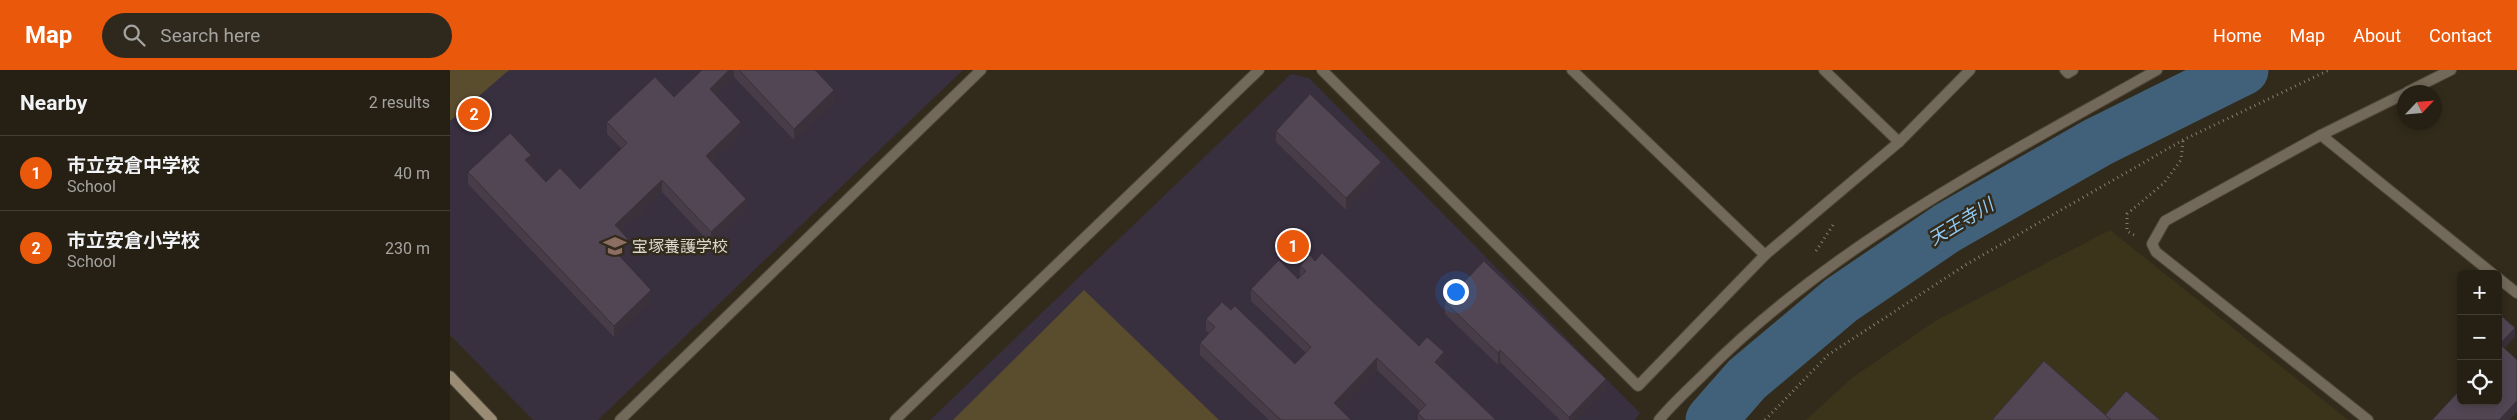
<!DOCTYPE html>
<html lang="en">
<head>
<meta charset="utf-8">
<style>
  body { margin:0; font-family:Roboto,"Noto Sans JP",sans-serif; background:#2e281d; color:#f1f3f6 }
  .controls { position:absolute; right:15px; bottom:15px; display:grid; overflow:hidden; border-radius:8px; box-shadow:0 2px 8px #0003 }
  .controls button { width:45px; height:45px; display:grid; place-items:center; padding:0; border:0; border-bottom:1px solid #423e34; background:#262014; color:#f1f3f6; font:25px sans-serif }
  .compass { position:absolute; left:1947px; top:15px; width:45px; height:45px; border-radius:50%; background:#262014; box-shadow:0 2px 8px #0003; rotate:64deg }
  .you { position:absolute; left:1005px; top:221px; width:18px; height:18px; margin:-12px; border:4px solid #fff; border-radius:50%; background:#1a73e8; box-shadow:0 0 0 8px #1a73e833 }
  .badge { display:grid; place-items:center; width:32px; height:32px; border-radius:50%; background:#ea580c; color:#fff; font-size:16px; font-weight:700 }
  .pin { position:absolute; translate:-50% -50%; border:2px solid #fff; box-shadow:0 1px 5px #0006 }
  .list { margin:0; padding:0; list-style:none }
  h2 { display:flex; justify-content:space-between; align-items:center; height:65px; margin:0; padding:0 20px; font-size:21px }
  h2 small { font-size:16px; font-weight:400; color:#a4a3a0 }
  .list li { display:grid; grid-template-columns:32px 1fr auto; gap:15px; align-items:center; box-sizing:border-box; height:75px; padding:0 20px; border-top:1px solid #423e34 }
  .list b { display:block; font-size:19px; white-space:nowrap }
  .list p { margin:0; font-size:16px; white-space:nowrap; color:#a4a3a0 }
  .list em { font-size:16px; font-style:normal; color:#a4a3a0 }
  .icon { flex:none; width:28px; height:28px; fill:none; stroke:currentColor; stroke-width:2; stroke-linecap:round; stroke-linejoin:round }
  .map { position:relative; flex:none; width:2067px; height:350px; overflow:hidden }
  header { display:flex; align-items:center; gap:30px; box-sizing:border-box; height:70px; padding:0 25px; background:#ea580c; color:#fff }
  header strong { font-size:24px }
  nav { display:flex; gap:28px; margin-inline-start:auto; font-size:18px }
  .search { width:350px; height:45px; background:#2e281d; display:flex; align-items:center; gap:12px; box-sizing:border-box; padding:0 18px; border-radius:28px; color:#a4a3a0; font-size:19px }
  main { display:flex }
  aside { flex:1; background:#262014 }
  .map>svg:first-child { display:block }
  .built { fill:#3c331b }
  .education { fill:#382f3f }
  .green { fill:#5a4d2d }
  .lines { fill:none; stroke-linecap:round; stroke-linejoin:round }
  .river { stroke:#406179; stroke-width:51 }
  .street-casing { stroke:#4d4738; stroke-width:12 }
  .secondary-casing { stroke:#4d4738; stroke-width:12 }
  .path { stroke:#837d70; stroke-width:3; stroke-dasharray:1 4; stroke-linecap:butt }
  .street { stroke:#72695a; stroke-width:10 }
  .secondary { stroke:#9a8b74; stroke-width:10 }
  .wall { fill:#473c48 }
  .shaded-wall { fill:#3a313b }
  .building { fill:#534654; stroke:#3a313b }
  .labels { text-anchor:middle; stroke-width:5; stroke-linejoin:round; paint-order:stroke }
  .poi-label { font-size:16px; fill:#dcd8ce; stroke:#322b1b; text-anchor:start }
  .water-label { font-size:18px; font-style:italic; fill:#91caf5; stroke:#322b1b }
</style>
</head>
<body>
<header>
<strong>Map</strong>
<div class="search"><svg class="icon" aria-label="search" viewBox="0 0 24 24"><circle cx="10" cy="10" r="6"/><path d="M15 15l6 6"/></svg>Search here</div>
<nav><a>Home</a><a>Map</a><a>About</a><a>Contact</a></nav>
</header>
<main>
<aside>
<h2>Nearby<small>2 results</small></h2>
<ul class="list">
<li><span class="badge">1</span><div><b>市立安倉中学校</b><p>School</p></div><em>40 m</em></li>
<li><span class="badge">2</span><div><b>市立安倉小学校</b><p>School</p></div><em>230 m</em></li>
</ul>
</aside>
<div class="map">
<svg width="2067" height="350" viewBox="0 0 2067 350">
  <rect width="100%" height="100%" fill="#322b1b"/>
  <path class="built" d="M1660,160L1898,350H1356L1403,307L1487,250Z"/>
  <g class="education">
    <path d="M0,0H513L148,350H83L0,265Z"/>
    <path d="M841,4L859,8L1190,343L1185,350H480Z"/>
  </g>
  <g class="green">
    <path d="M0,0H59L0,51Z"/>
    <path d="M634,220L769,350H503Z"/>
  </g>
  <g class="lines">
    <path class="river" d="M1261,350L1297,309L1391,230L1497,158L1648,72L1793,0"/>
    <defs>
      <g id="street">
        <path d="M872,0L1188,316L1315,185L1449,72L1520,0"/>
        <path d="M1122,0L1315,185"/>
        <path d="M1374,0L1449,72"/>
        <path d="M1615,0L1618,3L1623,0"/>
        <path d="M1957,22L2001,0"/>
        <path d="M1871,65L2043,204"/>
        <path d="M2048,208L2067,223"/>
        <path d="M170,350L531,0"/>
        <path d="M445,350L809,0"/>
        <path d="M1209,350C1223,333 1239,319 1254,304C1382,174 1550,89 1707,0"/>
        <path d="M1918,350L1706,182L1702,174L1715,151L1871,65L1954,24"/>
      </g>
      <path id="secondary" d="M0,306L42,350"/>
    </defs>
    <use href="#street" class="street-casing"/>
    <use href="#secondary" class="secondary-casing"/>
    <g class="path">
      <path d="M1684,165L1677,161V144L1714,113L1731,90L1733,71"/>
      <path d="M1366,181L1383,155"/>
      <path d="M1315,350L1378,285L1517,194L1733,70L1879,0"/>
    </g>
    <use href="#street" class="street"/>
    <use href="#secondary" class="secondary"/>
  </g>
  <g class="wall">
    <path d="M252,0H365L384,32L344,70L284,7L266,25L291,64L262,92L296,140L261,174L212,122L171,161L178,180L171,187L201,231L164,267L18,114V102L81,95L96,112L130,119L172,79L157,64V52L224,27Z"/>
    <path d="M826,61L931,103L896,140L826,72Z"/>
    <path d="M865,191L969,276L994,294L991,297L1046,350H968V343L970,341L927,300L890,339L901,350H819L750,285V273L759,263L756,261V249L781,240L845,294L856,283L801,231V219L848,209L850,207V196Z"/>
    <path d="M995,232L1156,320L1127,350H1110L1050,292L1048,295L995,244Z"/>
  </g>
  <g class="shaded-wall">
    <path d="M279,0H284V7L260,31V19Z"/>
    <path d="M384,20V32L344,70V59Z"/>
    <path d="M291,52V64L256,98V86Z"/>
    <path d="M81,85V96L75,90Z"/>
    <path d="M931,92V103L896,140V128Z"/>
    <path d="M212,110V122L165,167V155Z"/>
    <path d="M296,129V140L261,174V162Z"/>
    <path d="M178,169V180L165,193V181Z"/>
    <path d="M201,220V231L164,267V256Z"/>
    <path d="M2065,258V267L2048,285V276Z"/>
    <path d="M1050,280V292L1048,295V283Z"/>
    <path d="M994,282V294L985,303V292Z"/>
    <path d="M927,288V300L884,345V333Z"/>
    <path d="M1156,309V320L1127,350H1119V347Z"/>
    <path d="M2067,331V342L2060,350H2049Z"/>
  </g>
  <g class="building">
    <path d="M252,0H279L260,19L291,52L256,86L296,129L261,162L212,110L165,155L178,169L165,181L201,220L164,256L18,102L60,63L81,85L75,90L96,112L110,98L130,119L177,73L157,52L205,7L224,27Z"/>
    <path d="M289,0H365L384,20L344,59Z"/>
    <path d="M860,24L931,92L896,128L826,61Z"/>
    <path d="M872,183L969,276L977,267L994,282L985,292L1046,350H975L968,343L976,335L927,288L884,333L901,350H831L750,273L765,257L756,249L772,232L781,240L785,236L845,294L861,277L801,219L829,190L848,209L856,201L850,196L860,185L865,191Z"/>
    <path d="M1034,191L1156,309L1119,347L1050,280L1048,283L995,232Z"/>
    <path d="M2048,243L2065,258L2048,276Z"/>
    <path d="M2051,275L2067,290V331L2049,350H1982L2011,319V331H2048V278Z"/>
    <path d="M1594,291L1661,350H1542Z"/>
    <path d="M1676,321L1710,350H1661L1655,345Z"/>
  </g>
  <defs>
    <symbol id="school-bare" viewBox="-9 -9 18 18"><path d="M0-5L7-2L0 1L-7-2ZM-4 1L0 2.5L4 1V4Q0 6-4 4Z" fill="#8d6e63" stroke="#322b1b" stroke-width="2.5" paint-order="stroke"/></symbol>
  </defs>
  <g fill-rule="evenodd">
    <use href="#school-bare" x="149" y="160" width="32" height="32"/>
  </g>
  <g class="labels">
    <g class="poi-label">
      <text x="182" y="182">宝塚養護学校</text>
    </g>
    <g class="water-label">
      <text transform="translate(1511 152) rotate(-31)" y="6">天王寺川</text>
    </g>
  </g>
</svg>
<div class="controls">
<button>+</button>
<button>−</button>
<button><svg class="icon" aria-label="locate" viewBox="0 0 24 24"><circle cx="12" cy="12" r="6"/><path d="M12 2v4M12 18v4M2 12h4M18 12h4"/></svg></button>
</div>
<svg class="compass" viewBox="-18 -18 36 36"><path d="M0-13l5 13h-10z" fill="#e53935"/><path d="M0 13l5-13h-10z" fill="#a4a3a0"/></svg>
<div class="you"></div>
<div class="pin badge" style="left:843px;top:176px">1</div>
<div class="pin badge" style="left:24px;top:44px">2</div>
</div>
</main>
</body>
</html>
